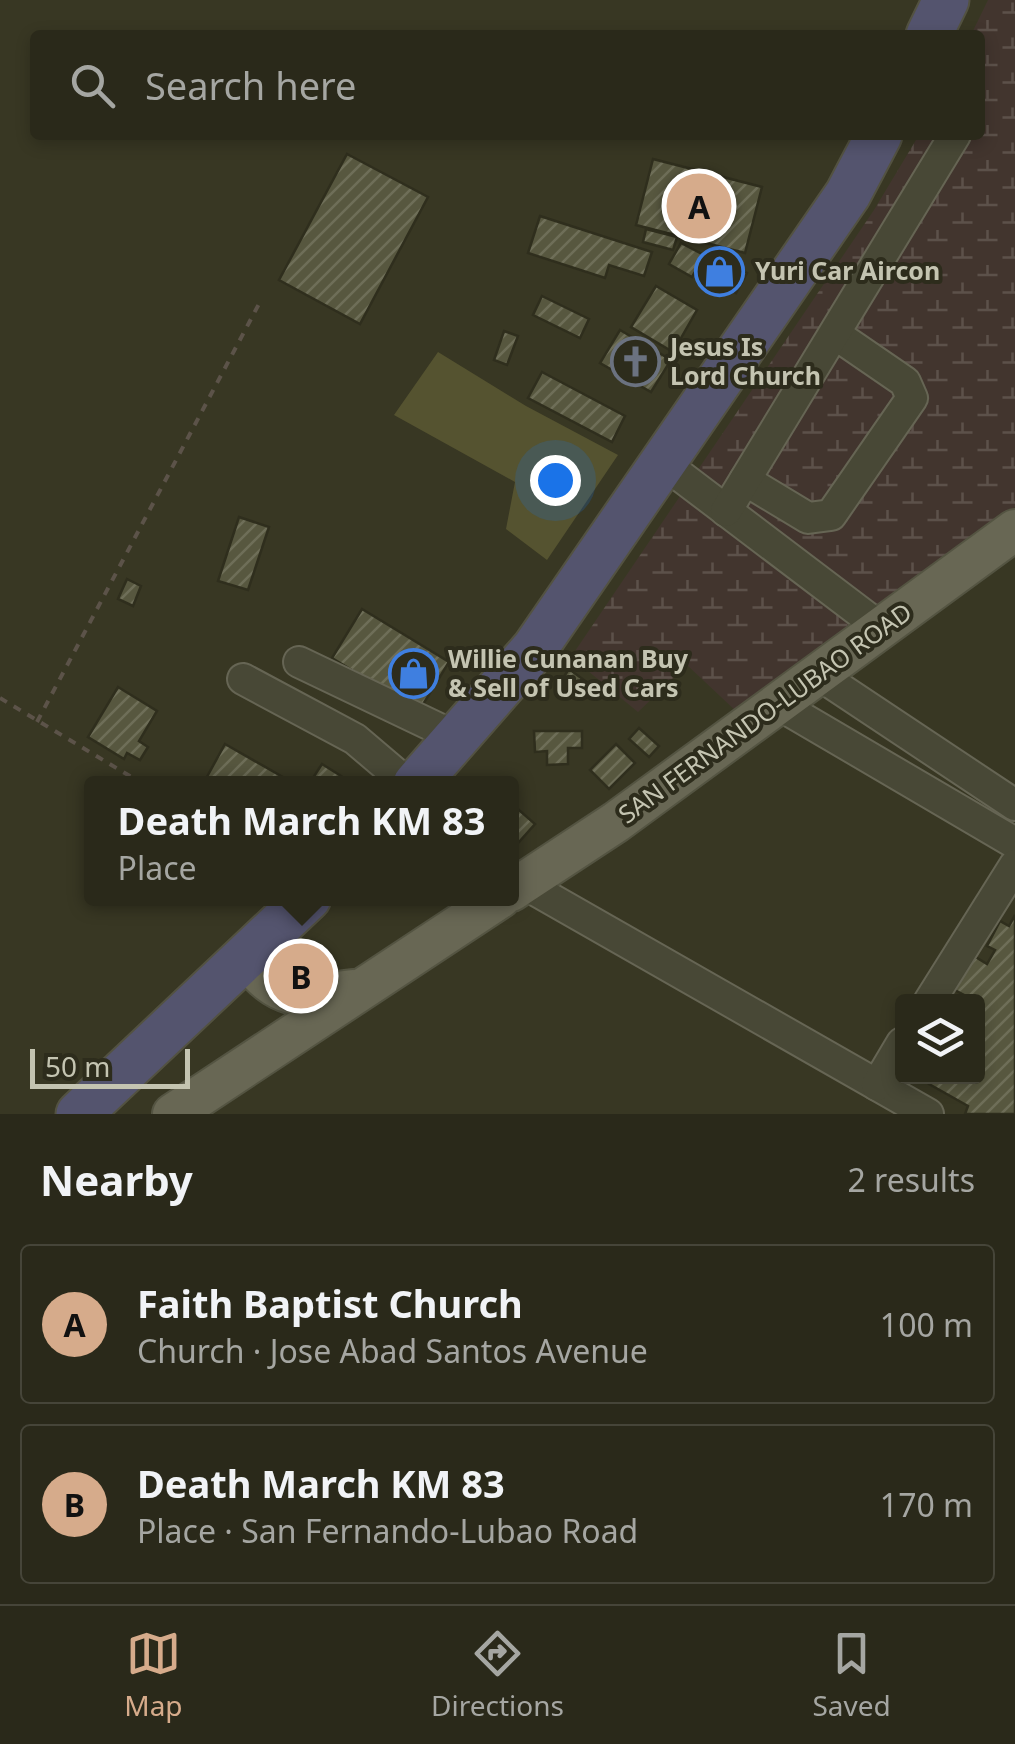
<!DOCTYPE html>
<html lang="en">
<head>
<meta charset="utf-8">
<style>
  body { margin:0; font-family:"Noto Sans",sans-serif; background:#363527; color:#f1f3f6 }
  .controls { position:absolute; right:30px; bottom:30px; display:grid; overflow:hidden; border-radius:10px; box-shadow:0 5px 15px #0003 }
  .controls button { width:90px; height:90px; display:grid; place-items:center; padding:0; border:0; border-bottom:2px solid #464539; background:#2a291a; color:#f1f3f6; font:50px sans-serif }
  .scale { position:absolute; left:30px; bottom:25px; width:160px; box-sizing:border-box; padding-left:10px; border:5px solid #c4c4b1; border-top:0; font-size:28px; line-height:35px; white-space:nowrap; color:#c4c4b1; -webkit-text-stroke:8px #2d2c1c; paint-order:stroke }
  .you { position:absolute; left:555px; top:480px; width:35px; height:35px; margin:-25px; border:8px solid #fff; border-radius:50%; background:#1a73e8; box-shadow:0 0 0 15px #1a73e833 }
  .badge { display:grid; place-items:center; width:65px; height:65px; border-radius:50%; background:#d6ab8b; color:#111; font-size:32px; font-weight:700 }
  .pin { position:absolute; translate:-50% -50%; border:5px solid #fff; box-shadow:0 2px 10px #0006 }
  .popup { position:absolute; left:84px; top:776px; width:435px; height:130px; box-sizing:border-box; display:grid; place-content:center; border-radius:10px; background:#2a291a; filter:drop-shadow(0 2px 8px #0005); font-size:32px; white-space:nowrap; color:#a5a6a2 }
  .popup b { font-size:38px; color:#f1f3f6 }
  .popup::after { content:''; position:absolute; left:50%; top:100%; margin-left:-20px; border:20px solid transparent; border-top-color:#2a291a }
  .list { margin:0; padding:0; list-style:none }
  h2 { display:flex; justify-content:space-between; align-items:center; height:130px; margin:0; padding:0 40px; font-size:42px }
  h2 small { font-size:32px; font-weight:400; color:#a5a6a2 }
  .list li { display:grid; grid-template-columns:65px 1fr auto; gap:30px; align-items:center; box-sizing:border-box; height:160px; margin:0 20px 20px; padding:0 20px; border:2px solid #464539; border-radius:10px }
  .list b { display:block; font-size:38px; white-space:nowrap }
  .list p { margin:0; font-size:32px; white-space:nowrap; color:#a5a6a2 }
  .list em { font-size:32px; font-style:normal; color:#a5a6a2 }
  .icon { flex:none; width:55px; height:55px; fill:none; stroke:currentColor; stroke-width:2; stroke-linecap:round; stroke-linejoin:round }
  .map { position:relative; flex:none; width:1015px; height:1114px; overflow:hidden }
  .search { position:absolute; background:#2a291a; box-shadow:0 5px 15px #0003; left:30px; right:30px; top:30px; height:110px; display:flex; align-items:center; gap:25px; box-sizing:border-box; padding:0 35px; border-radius:10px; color:#a5a6a2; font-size:38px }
  .sheet { height:490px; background:#2a291a }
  nav { display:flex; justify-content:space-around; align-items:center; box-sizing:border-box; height:140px; border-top:2px solid #464539; background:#2a291a; font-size:28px; color:#a5a6a2 }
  nav a { display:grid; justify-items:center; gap:5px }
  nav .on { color:#d6ab8b }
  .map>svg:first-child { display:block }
  .wetland { fill:url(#wetland-marsh) }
  .water { fill:#555330 }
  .building { fill:url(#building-hatch); stroke:#2f2e1d; stroke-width:2.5 }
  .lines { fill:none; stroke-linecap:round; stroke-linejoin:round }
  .minor-casing { stroke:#666554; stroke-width:34 }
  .major-casing { stroke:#545442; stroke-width:44 }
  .highway-casing { stroke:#535241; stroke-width:49 }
  .path { stroke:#5c5349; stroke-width:4; stroke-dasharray:8 8; stroke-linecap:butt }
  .minor { stroke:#484836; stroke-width:30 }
  .major { stroke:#686754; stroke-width:40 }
  .highway { stroke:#54546e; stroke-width:45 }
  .labels { text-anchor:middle; stroke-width:8; stroke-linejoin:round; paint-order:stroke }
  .poi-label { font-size:25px; font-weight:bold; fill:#c4c4b1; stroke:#2d2c1c; text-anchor:start }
  .street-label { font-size:25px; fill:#c4c4b1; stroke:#2d2c1c }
</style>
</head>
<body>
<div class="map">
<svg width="1015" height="1114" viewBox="0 0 1015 1114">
  <defs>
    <pattern id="wetland-marsh" width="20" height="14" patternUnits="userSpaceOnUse" patternTransform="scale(2.5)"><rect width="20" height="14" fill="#42352e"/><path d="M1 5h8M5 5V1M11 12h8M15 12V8" fill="none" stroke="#5c514a"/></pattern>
    <pattern id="building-hatch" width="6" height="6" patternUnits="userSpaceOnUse" patternTransform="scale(2.5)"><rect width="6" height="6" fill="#57573f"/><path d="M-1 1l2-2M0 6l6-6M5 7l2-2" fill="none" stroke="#6e6e58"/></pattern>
  </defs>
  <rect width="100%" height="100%" fill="#383723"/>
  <path class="wetland" d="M988,0H1015V507L737,712L687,665L638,712L571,657L874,210L919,135H980V35H971Z"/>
  <path class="water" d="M438,352L526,406L618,455L547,560L506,529L515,482L394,415Z"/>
  <g class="building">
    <path d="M347,154L428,197L360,324L279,280Z"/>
    <path d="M653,159L762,187L745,253L636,225Z"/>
    <path d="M540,216L652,252L644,276L609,265L605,278L528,253Z"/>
    <path d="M646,229L677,237L673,250L643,242Z"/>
    <path d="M681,243L704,255L692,277L669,264Z"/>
    <path d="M707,251L747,273L736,293L696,271Z"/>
    <path d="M656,286L697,310L673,352L631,327Z"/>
    <path d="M542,296L589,319L580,338L533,315Z"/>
    <path d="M620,330L671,360L651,392L600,363Z"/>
    <path d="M504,331L518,336L507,365L494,360Z"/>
    <path d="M542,372L625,416L612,442L528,398Z"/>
    <path d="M239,517L269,527L248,590L218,581Z"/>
    <path d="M127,579L141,586L133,606L118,599Z"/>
    <path d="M362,609L449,662L419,711L332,658Z"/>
    <path d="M569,669L592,686L584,697L561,681Z"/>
    <path d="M118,687L157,711L139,741L148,747L140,760L127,753L124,759L88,737Z"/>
    <path d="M639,728L659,746L649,757L629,739Z"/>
    <path d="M534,731H582V748H568V764L547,765V751L535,752Z"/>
    <path d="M225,744L295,784H203Z"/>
    <path d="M616,744L635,763L609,789L590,770Z"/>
    <path d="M322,764L341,776L336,784H309Z"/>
    <path d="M511,803L535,824L511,851Z"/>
    <path d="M1015,915V1114H965L968,1106L929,1084L933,1076H978V1002H963L966,996L951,988L969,953L987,964L995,950L987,946L1000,921L1009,926Z"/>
  </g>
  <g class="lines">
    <defs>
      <g id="minor">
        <path d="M662,462L881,628"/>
        <path d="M745,480L808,518L831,515L912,398L905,382L835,334"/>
        <path d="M726,511L955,135"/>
        <path d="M299,662L456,737"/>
        <path d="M818,674L1015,805"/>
        <path d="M243,679L355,739L408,784"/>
        <path d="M778,704L1015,843"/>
        <path d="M523,883L928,1114"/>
        <path d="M929,1002L1015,865"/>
        <path d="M877,1085L902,1043"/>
      </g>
      <g id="major">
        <path d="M511,891L616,822L1015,530"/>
        <path d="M247,959C282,1003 300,997 353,990"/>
        <path d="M173,1114L500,898"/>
      </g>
      <g id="highway">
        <path d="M929,35L946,0"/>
        <path d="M416,784L535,648L848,194L879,135"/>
        <path d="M79,1114L308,898"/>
      </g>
    </defs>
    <use href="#minor" class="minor-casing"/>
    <use href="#major" class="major-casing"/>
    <use href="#highway" class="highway-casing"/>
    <g class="path">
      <path d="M0,698L143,784"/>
      <path d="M37,722L260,302"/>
    </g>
    <use href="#minor" class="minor"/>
    <use href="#major" class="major"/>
    <use href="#highway" class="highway"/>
  </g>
  <defs>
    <symbol id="shop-ring" viewBox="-11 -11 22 22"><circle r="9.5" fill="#2d2c1c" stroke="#3f7fe0" stroke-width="1.5"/><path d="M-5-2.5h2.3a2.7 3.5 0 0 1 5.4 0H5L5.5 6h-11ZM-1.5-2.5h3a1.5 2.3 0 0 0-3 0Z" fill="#3f7fe0"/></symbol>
    <symbol id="church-ring" viewBox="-11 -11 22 22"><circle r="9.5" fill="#2d2c1c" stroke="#6b7280" stroke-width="1.5"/><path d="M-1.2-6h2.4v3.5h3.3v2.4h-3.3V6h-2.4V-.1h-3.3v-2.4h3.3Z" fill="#6b7280"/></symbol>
  </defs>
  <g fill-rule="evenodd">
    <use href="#shop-ring" x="692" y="244" width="55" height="55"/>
    <use href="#church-ring" x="608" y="334" width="55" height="55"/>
    <use href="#shop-ring" x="386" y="646" width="55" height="55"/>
  </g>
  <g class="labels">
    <g class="poi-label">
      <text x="755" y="280">Yuri Car Aircon</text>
      <text x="670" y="356">Jesus Is<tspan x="670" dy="29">Lord Church</tspan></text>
      <text x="448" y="668">Willie Cunanan Buy<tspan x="448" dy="29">&amp; Sell of Used Cars</tspan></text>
    </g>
    <g class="street-label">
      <text transform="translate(765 713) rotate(-36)" y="9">SAN FERNANDO-LUBAO ROAD</text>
    </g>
  </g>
</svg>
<div class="controls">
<button><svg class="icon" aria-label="layers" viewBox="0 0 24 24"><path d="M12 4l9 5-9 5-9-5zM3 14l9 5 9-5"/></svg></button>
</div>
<div class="scale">50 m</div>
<div class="you"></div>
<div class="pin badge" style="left:699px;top:206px">A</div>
<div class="pin badge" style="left:301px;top:976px">B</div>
<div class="popup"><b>Death March KM 83</b>Place</div>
<div class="search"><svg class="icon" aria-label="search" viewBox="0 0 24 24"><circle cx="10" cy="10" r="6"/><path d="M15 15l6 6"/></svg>Search here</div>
</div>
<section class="sheet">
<h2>Nearby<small>2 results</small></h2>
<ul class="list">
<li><span class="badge">A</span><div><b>Faith Baptist Church</b><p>Church · Jose Abad Santos Avenue</p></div><em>100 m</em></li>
<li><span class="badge">B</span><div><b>Death March KM 83</b><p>Place · San Fernando-Lubao Road</p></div><em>170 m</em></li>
</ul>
</section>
<nav>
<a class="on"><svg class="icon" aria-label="map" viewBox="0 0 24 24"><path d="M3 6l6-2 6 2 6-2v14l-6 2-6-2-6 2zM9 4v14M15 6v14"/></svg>Map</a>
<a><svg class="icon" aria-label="directions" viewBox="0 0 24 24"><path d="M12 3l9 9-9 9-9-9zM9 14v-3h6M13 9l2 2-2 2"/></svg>Directions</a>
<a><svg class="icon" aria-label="saved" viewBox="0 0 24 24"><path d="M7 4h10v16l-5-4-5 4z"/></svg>Saved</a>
</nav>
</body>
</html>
